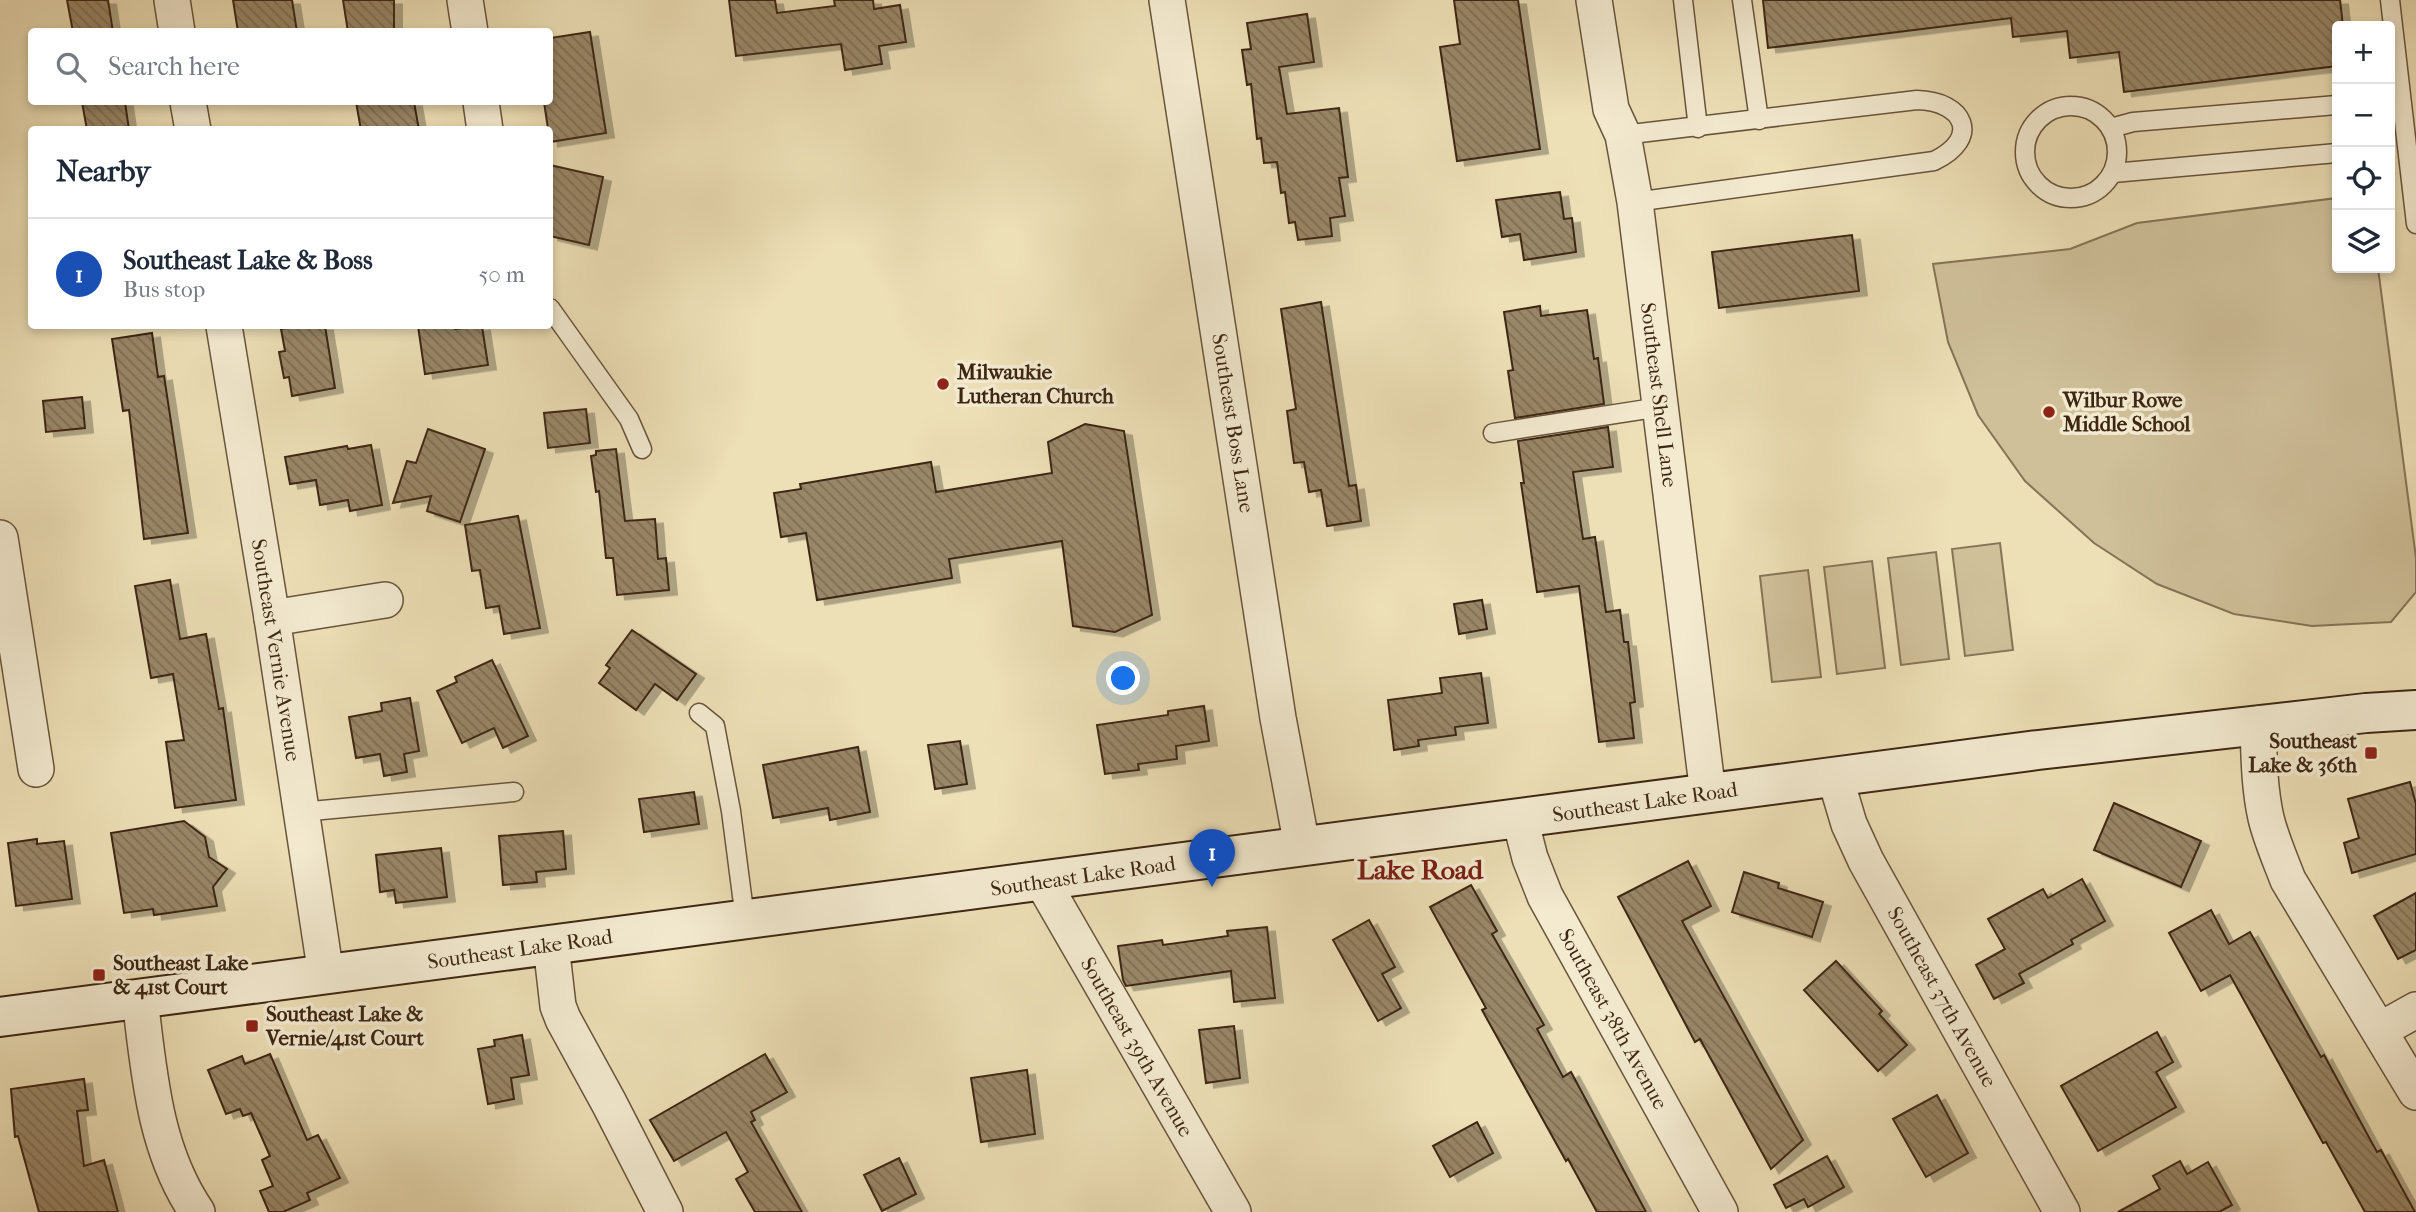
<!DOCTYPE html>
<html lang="en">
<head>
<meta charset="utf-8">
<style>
  body { margin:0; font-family:"IM FELL French Canon",serif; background:#f2f2f3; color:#1f2937 }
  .controls { position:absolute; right:21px; top:21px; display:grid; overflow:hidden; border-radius:7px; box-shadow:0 4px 10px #0003 }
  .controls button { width:63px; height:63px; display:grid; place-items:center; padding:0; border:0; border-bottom:2px solid #e0e1e3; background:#fff; color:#1f2937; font:35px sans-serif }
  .you { position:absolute; left:1124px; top:679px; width:24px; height:24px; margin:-18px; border:5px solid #fff; border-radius:50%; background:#1a73e8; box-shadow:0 0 0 10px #1a73e833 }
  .badge { display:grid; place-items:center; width:46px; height:46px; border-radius:50%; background:#1a73e8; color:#fff; font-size:23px; font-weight:700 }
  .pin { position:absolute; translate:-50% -58px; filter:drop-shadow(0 2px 4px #0008) }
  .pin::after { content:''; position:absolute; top:37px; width:24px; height:21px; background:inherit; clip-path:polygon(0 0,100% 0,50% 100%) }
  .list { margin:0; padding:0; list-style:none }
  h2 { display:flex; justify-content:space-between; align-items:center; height:91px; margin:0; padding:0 28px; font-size:30px }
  h2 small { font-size:23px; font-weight:400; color:#747a83 }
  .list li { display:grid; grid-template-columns:46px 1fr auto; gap:21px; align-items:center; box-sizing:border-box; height:112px; padding:0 28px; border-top:2px solid #e0e1e3 }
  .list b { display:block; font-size:26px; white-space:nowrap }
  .list p { margin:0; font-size:23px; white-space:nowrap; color:#747a83 }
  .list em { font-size:23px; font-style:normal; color:#747a83 }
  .icon { flex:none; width:38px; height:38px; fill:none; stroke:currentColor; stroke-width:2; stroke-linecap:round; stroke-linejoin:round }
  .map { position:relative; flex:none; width:2416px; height:1212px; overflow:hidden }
  .search { position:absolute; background:#fff; box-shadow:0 4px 10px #0003; left:28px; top:28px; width:525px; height:77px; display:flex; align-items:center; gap:18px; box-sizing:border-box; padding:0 24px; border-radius:7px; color:#747a83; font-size:26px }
  .panel { position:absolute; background:#fff; box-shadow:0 4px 10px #0003; left:28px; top:126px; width:525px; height:203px; border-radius:7px }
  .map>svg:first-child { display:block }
  .park { fill:#cfc09a; stroke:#867456; stroke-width:2 }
  .building { fill:url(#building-back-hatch); stroke:#3d2713; stroke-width:2; filter:url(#shadow) }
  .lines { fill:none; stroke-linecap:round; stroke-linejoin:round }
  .service-casing { stroke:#69553c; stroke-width:21 }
  .minor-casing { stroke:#69553c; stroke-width:38 }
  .secondary-casing { stroke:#3d2713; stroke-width:42 }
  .service { stroke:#f3ead0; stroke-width:18 }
  .minor { stroke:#f3ead0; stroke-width:35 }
  .secondary { stroke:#f3ead0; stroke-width:38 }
  .poi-dot { fill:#8f2418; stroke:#f3ead0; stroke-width:2.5 }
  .labels { text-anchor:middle; stroke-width:7; stroke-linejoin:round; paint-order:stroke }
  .poi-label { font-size:21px; font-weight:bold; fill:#3d2713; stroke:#f3ead0; text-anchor:start }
  .street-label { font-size:21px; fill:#3d2713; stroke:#f3ead0 }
  .district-label { font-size:28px; font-weight:bold; fill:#7a1f14; stroke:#f3ead0 }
</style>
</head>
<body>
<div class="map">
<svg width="2416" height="1212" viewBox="0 0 2416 1212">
  <defs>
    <pattern id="building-back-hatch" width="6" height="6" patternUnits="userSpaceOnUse" patternTransform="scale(1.75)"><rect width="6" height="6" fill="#998768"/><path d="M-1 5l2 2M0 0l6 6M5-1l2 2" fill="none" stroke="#7e6e54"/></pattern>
    <filter id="shadow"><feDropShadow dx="8" dy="4.5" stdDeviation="0" flood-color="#0004"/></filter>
  </defs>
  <rect width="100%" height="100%" fill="#eddfb6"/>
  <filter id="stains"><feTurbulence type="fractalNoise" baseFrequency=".00286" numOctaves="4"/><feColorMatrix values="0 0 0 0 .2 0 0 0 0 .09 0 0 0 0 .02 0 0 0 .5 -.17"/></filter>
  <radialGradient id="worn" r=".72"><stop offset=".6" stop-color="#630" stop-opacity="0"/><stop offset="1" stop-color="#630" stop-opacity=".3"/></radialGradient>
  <g class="park">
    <path d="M2337,198V268H2378L2416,558V592L2391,622L2312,626L2234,614L2157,584L2094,543L2025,481L1978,415L1948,342L1933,264L2070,249L2137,223Z"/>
    <path d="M2000,543L2013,650L1965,656L1952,549Z"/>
    <path d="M1936,552L1949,659L1901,665L1888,558Z"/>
    <path d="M1872,561L1885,668L1837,674L1824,567Z"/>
    <path d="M1808,570L1821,677L1772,682L1760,576Z"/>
  </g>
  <g class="building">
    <path d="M67,0H108L113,32H73Z"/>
    <path d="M233,0H292L297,32H238Z"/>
    <path d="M343,0H394V32H348Z"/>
    <path d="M729,0H775L777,13L835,6L834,0H873L874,9L900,5L906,42L879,46L882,64L845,70L841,44L736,56Z"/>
    <path d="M1454,0H1518L1540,149L1457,161L1440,47L1460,44Z"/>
    <path d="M1763,0H2340L2343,26H2337V66L2124,92L2119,52L2070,58L2067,31L2013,37L2011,18L1768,48Z"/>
    <path d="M1307,14L1314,62L1279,67L1287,114L1339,108L1348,177L1339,178L1345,216L1330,218L1332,236L1298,240L1295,222L1289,223L1285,192L1281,193L1277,162L1264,163L1261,138L1257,139L1251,84L1247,85L1242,50L1251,49L1247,23Z"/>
    <path d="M590,32L606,133L550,142L544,102H550V38Z"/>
    <path d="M82,102H125L129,130H87Z"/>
    <path d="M356,102H414L419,130H361Z"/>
    <path d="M550,165L603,177L589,245L550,236Z"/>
    <path d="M1560,192L1564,219L1572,218L1576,252L1524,260L1520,234L1502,237L1496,200Z"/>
    <path d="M1852,235L1859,291L1719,308L1712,252Z"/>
    <path d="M1321,302L1349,486L1356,485L1361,521L1327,526L1321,490L1309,492L1304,462L1294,463L1287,411L1296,409L1281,309Z"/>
    <path d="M1540,306L1541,316L1587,310L1594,359L1598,358L1604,404L1515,418L1508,371L1513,370L1504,312Z"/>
    <path d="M298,326H325L335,388L292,396L289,377L284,378L279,352L285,351L281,329Z"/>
    <path d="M418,326H454L455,329L482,326L488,365L425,374Z"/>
    <path d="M152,333L158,377L164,376L188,533L144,539L129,410L123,411L112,339Z"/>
    <path d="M82,397L85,428L46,432L43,401Z"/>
    <path d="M586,409L590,443L548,448L544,413Z"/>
    <path d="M1085,424L1124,431L1152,615L1115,632L1073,626L1062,541L949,559L952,578L817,600L806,533L781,537L774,493L801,489L800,484L931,462L936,492L1052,473L1048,442Z"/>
    <path d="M1608,427L1613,467L1573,472L1583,539L1595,537L1606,612L1620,610L1624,642H1628L1635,702L1630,703L1634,738L1599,742L1579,586L1537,592L1521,483H1524L1518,441Z"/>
    <path d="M428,429L485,449L460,522L427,511L431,496L393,503L407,461L416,463Z"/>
    <path d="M371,445L382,505L350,511L348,500L320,505L316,480L290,484L285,457L347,446L348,449Z"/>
    <path d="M616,449L625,521L655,519L658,559L666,558L669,590L617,595L613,558H606L599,491L596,492L591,456L596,455V451Z"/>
    <path d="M518,516L540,628L504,634L499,606L486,608L480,570L472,571L465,525Z"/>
    <path d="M170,580L180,639L206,634L219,709L223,708L236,800L175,808L166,742L184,740L173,674L151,678L135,586Z"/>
    <path d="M1482,600L1487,629L1459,634L1454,604Z"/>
    <path d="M632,630L696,674L677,700L655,684L636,710L599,683L610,668L606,665Z"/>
    <path d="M492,660L528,736L503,748L494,728L462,743L437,691L457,682L455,677Z"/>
    <path d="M1481,673L1488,723L1455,727L1456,735L1418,740L1419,746L1394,750L1388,700L1442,693L1440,678Z"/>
    <path d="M410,698L419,751L404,754L407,772L384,776L380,754L356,758L349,717L382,711L381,703Z"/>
    <path d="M1204,706L1209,741L1176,746L1177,759L1138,764L1139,770L1105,774L1097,725L1168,715V711Z"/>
    <path d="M960,741L967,784L935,789L928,745Z"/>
    <path d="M858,747L870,812L830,820L828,808L773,818L763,765Z"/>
    <path d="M2410,782L2416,804V854L2352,873L2344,843L2359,838L2348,799Z"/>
    <path d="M694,792L699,824L644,832L639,799Z"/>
    <path d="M2114,803L2201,841L2181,887L2094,850Z"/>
    <path d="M184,821L205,837L209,857L227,869L213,887L217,906L154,915L153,909L124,913L111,833Z"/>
    <path d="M563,831L566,869L536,872L537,882L503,885L499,836Z"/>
    <path d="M37,839V844L64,841L72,899L16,906L8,843Z"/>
    <path d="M441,848L447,897L396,903L394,890L380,892L376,855Z"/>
    <path d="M1688,861L1711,906L1682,921L1803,1140L1771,1169L1700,1039L1695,1042L1618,897Z"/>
    <path d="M1744,872L1779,883L1778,888L1823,902L1812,937L1732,912Z"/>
    <path d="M2082,879L2105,921L2071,940L2073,944L2019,974L2024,983L1994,999L1976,965L2005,949L1988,919L2043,889L2048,898Z"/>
    <path d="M1471,885L1497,931L1492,934L1544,1025L1537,1029L1563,1077L1571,1072L1646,1212H1597L1568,1159L1566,1161L1482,1010L1486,1008L1430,907Z"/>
    <path d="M2416,893V950L2398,959L2374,916Z"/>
    <path d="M2211,910L2229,944L2250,932L2321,1057L2324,1055L2377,1152L2381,1150L2415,1212H2365L2326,1142L2323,1143L2230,975L2201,991L2169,933Z"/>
    <path d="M1369,920L1395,967L1382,974L1401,1008L1378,1021L1333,940Z"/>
    <path d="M1267,927L1275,998L1234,1002L1231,971L1126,986L1123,980L1118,946L1162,940L1163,945L1228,936L1227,931Z"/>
    <path d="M1836,961L1882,1011L1879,1014L1907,1045L1878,1071L1804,990Z"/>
    <path d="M1234,1026L1240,1078L1206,1083L1199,1030Z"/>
    <path d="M2157,1032L2173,1062L2156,1072L2176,1107L2098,1151L2061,1086Z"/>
    <path d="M522,1035L529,1075L511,1078L514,1099L488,1104L478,1049L495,1046L494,1040Z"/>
    <path d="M270,1054L307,1140L318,1135L340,1178L307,1193L310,1200L283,1212H269L260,1191L273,1186L262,1160L270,1156L251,1113L243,1116L240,1109L226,1114L208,1070L242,1056L245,1064Z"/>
    <path d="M765,1054L787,1092L751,1112L755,1120L751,1122L802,1212H755L736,1179L748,1172L726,1132L674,1161L650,1120Z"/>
    <path d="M1027,1070L1035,1134L981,1142L971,1078Z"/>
    <path d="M84,1079L88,1110L77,1111L84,1166L104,1160L118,1212H39L18,1136L15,1137L11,1089Z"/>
    <path d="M1937,1095L1968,1153L1926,1177L1893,1119Z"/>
    <path d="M1477,1122L1493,1153L1450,1177L1433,1146Z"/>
    <path d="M1827,1156L1844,1187L1808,1207L1804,1199L1786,1208L1774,1185Z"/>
    <path d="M899,1158L916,1194L882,1211L864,1175Z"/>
    <path d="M2180,1161L2187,1174L2208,1162L2232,1205L2219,1212H2118L2160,1189L2153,1176Z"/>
  </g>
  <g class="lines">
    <defs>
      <g id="service">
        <path d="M1683,0L1698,128"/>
        <path d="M1742,0L1759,120"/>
        <path d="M2390,0L2416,224"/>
        <circle cx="2071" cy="152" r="46"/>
        <path d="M2111,128L2133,122L2337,105"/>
        <path d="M1623,135L1917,100C1964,101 1982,138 1934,161L1635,202"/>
        <path d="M2113,173L2337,153"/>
        <path d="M550,308L629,419L642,449"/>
        <path d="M1493,433L1660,407"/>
        <path d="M699,713L715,726L731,811L745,919"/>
        <path d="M301,812L514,792"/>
      </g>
      <g id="minor">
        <path d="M172,0L177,32"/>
        <path d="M465,0L470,32"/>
        <path d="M1167,0L1278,718L1302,846"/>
        <path d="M1594,0L1611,109L1623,135L1635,202L1708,794"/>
        <path d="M188,102L193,130"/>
        <path d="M481,102L485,130"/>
        <path d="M224,326L272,618L326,975"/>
        <path d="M0,538L36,769"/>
        <path d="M272,618L385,600"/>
        <path d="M2258,724C2259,755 2259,787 2266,818C2271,839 2280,859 2288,880L2416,1092"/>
        <path d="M1835,777L1849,824L1866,861L2062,1212"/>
        <path d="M1520,819L1530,858L1545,896L1720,1212"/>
        <path d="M1042,881L1233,1212"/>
        <path d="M551,945L558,1006L563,1019L609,1103L665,1212"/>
        <path d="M140,999C149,1072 154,1149 197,1212"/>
        <path d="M2380,1030L2416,1010"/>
      </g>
      <path id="secondary" d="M0,1017L2038,750L2366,713L2416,710"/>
    </defs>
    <use href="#service" class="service-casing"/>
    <use href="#minor" class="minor-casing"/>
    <use href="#secondary" class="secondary-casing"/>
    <use href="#service" class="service"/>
    <use href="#minor" class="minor"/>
    <use href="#secondary" class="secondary"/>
  </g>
  <g class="poi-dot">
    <circle cx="943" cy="384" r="7"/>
    <circle cx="2049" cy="412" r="7"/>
    <rect x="2364" y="746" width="14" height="14" rx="3.5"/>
    <rect x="92" y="968" width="14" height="14" rx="3.5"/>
    <rect x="245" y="1019" width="14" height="14" rx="3.5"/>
  </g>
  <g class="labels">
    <g class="poi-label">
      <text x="957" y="379">Milwaukie<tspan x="957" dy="24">Lutheran Church</tspan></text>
      <text x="2063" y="407">Wilbur Rowe<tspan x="2063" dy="24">Middle School</tspan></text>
      <text x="2357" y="748" text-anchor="end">Southeast<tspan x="2357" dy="24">Lake &amp; 36th</tspan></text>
      <text x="113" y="970">Southeast Lake<tspan x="113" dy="24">&amp; 41st Court</tspan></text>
      <text x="266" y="1021">Southeast Lake &amp;<tspan x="266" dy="24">Vernie/41st Court</tspan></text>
    </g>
    <g class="street-label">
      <text transform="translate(1659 395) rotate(83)" y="7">Southeast Shell Lane</text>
      <text transform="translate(1233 423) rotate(81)" y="7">Southeast Boss Lane</text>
      <text transform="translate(276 650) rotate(81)" y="7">Southeast Vernie Avenue</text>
      <text transform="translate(1645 802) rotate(-8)" y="7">Southeast Lake Road</text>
      <text transform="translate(1083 876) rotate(-8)" y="7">Southeast Lake Road</text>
      <text transform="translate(520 949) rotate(-8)" y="7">Southeast Lake Road</text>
      <text transform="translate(1942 997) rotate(61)" y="7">Southeast 37th Avenue</text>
      <text transform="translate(1613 1019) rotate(61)" y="7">Southeast 38th Avenue</text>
      <text transform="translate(1137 1047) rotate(60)" y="7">Southeast 39th Avenue</text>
    </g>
    <g class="district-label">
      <text x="1420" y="879">Lake Road</text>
    </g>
  </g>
  <rect width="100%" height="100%" filter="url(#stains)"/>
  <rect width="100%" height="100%" fill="url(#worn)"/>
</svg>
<div class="controls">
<button>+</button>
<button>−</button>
<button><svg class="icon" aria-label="locate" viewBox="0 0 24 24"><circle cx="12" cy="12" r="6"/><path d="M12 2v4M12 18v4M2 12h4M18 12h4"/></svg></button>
<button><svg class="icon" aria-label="layers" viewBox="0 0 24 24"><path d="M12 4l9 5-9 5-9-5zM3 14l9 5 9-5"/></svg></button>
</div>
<div class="you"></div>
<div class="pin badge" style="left:1212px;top:887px;background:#1a4fb4">1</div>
<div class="search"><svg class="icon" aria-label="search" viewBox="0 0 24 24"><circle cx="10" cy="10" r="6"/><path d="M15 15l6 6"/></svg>Search here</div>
<section class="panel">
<h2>Nearby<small></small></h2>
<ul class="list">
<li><span class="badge" style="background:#1a4fb4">1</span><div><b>Southeast Lake &amp; Boss</b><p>Bus stop</p></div><em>50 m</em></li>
</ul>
</section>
</div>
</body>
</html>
